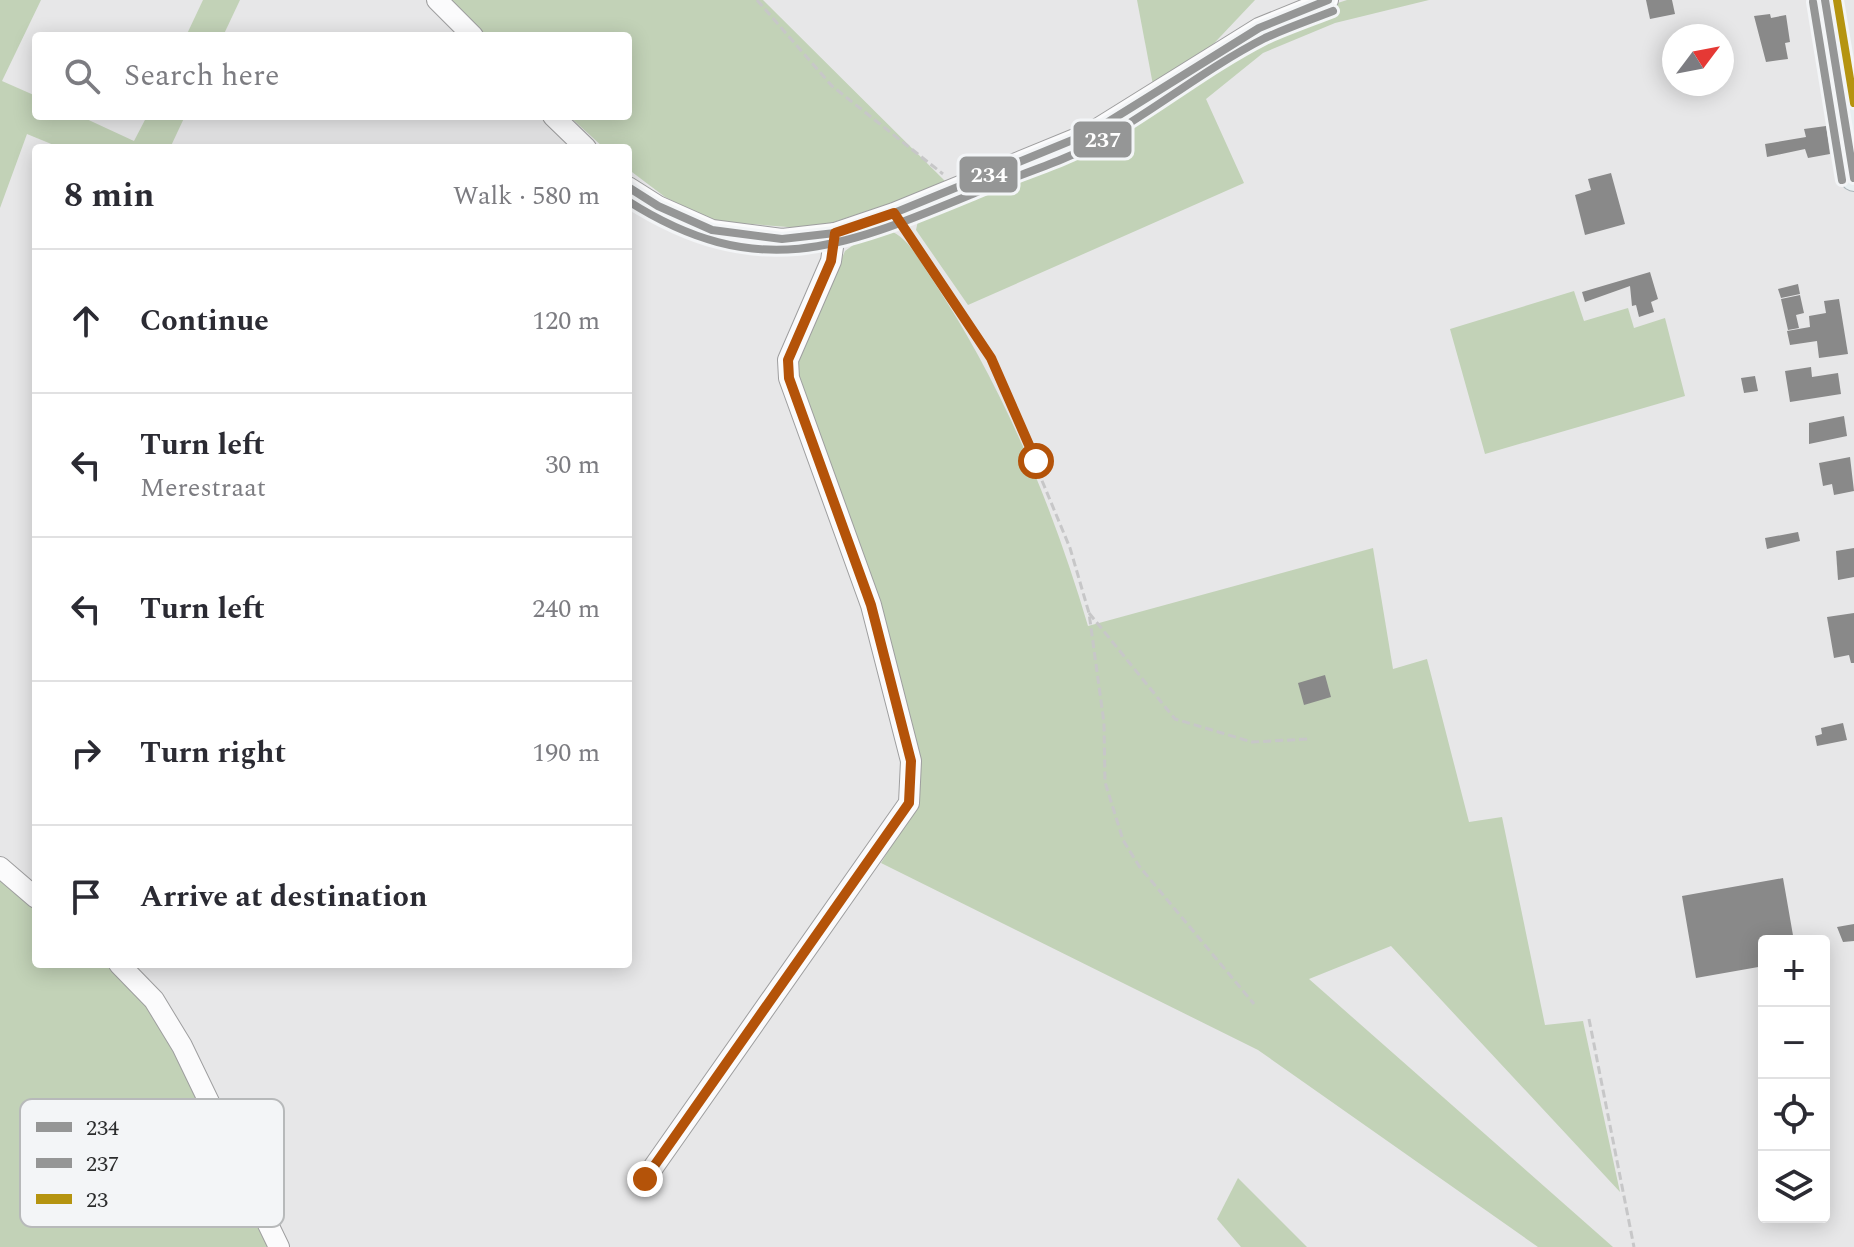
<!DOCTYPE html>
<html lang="en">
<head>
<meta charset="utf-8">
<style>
  body { margin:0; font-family:Spectral,serif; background:#f2f2f3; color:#2b2b33 }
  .controls { position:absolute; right:24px; bottom:24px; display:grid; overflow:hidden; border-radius:8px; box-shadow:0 4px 20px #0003 }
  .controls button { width:72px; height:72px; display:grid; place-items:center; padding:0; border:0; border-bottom:2px solid #e1e1e2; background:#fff; color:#2b2b33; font:40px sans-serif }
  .compass { position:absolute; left:1662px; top:24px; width:72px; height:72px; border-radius:50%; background:#fff; box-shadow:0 4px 20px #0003; rotate:58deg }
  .stop { position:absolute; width:24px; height:24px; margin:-18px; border:6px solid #b45309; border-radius:50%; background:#fff }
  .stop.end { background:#b45309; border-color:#fff; box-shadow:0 2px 8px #0008 }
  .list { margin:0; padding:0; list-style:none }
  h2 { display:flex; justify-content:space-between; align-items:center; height:104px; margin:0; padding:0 32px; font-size:34px }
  h2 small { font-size:26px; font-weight:400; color:#7c7c81 }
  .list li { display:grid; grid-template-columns:52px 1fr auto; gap:24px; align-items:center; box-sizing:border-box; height:144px; padding:0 32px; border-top:2px solid #e1e1e2 }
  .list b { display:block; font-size:30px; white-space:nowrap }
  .list p { margin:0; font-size:26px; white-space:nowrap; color:#7c7c81 }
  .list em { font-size:26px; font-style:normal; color:#7c7c81 }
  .icon { flex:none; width:44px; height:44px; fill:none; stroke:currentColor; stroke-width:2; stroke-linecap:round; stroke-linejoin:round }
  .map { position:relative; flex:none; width:1854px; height:1247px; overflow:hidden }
  .search { position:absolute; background:#fff; box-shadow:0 4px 20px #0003; left:32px; top:32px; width:600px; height:88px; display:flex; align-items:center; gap:20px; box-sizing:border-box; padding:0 28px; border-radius:8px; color:#7c7c81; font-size:30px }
  .panel { position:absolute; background:#fff; box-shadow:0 4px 20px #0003; left:32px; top:144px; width:600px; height:824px; border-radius:8px }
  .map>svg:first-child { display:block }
  .green { fill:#c2d2b7 }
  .building { fill:#898989 }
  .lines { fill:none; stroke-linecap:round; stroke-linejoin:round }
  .minor-casing { stroke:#9e9e9f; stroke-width:22 }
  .major-casing { stroke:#aab5ba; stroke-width:28 }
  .path { stroke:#c7c7c8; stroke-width:3; stroke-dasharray:8 4; stroke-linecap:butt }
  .minor { stroke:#fbfbfc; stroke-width:20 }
  .major { stroke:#e8eff1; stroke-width:26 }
  .bus-1-casing { stroke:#f3f5f7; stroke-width:14 }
  .bus-2-casing { stroke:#f3f5f7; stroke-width:14 }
  .bus-3-casing { stroke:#f3f5f7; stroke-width:14 }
  .bus-1 { stroke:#959696; stroke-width:8 }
  .bus-2 { stroke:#959696; stroke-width:8 }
  .bus-3 { stroke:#b59410; stroke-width:8 }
  .route { stroke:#b45309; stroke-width:10 }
  .key { fill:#f3f5f7; stroke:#b7b9ba; stroke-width:2 }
  .key-label { font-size:22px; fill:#2b2c2d }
  .line-badge { stroke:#f3f5f7; stroke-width:3 }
  .badge-label { font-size:22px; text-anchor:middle; font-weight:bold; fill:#fff }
</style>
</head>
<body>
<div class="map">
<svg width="1854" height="1247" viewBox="0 0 1854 1247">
  <rect width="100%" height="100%" fill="#e7e7e8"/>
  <g class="green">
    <path d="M0,0H41L2,81L36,96V116H80L134,141L147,116H185L170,148H61L27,134L0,208Z"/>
    <path d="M203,0H240L223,36H186Z"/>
    <path d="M450,0H763L948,184L813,229L712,221L665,197L628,169V148H604L569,116H628V36H486Z"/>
    <path d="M1137,0H1255L1203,55L1153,85Z"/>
    <path d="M1347,0H1429L1335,23L1263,53L1206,99L1244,183L968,305L916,230L919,216C990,187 1064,161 1130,122C1201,80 1268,24 1347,0Z"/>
    <path d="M888,230C908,236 920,262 932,279C1002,384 1052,504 1088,626L1373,548L1393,669L1427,659L1469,822L1502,817L1545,1025L1583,1021L1620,1192L1391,946L1309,979L1613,1247H1538L1258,1050L881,863L919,799L921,770L899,679L796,365L845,251L870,233Z"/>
    <path d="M1574,291L1584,321L1628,308L1634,328L1665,318L1685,396L1485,454L1450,329Z"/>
    <path d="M0,877L36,906V964H110L161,1020L273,1247H0Z"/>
    <path d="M1238,1178L1307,1247H1241L1217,1219Z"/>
  </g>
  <g class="building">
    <path d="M1646,0H1672L1675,14L1650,19Z"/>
    <path d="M1770,14L1771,18L1786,15L1790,42L1785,43L1788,59L1766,62L1754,16Z"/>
    <path d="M1826,126L1830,154L1808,158L1805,149L1767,157L1765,144L1806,137L1804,129Z"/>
    <path d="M1611,173L1625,224L1585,235L1575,195L1591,190L1588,179Z"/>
    <path d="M1650,272L1658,299L1651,302L1654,312L1639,317L1636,305L1632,306L1630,286L1585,302L1582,292Z"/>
    <path d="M1798,284L1800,294L1781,298L1778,289Z"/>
    <path d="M1800,295L1804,313L1796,315L1799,328L1788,330L1781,299Z"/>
    <path d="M1839,299L1848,354L1819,358L1817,341L1790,345L1787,331L1810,327L1809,316L1826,313L1824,301Z"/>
    <path d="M1811,367L1812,377L1838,373L1841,394L1790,402L1785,371Z"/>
    <path d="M1755,376L1758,391L1744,393L1741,378Z"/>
    <path d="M1844,416L1847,436L1809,444V423Z"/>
    <path d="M1850,457L1854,491L1834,495L1832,484L1823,486L1819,463Z"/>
    <path d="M1798,532L1800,541L1767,549L1765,538Z"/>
    <path d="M1854,548V577L1838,580L1836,551Z"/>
    <path d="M1854,613V663H1851L1849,655L1834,658L1827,617Z"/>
    <path d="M1325,675L1331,697L1304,705L1298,683Z"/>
    <path d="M1843,723L1847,740L1817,746L1815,736L1822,734L1821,728Z"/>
    <path d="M1783,878L1794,941H1764V966L1696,978L1682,896Z"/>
    <path d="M1854,924V941L1843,942L1837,927Z"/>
  </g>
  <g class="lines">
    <defs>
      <g id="minor">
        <path d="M437,0L473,36"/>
        <path d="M553,116L586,148"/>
        <path d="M628,187L658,206L712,230L782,239L835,233L894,213L1092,132L1259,28L1328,0"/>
        <path d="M0,867L36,898"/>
        <path d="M119,964L154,1000L182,1046L279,1247"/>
        <path d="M645,1179L909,803L911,761L871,605L789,378L788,360L831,261L835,233"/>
      </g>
      <path id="major" d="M1825,0L1854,178"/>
    </defs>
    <use href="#minor" class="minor-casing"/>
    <use href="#major" class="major-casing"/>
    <g class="path">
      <path d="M757,0L832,86L943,174"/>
      <path d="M905,229L991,358L1070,548L1089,613L1104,723L1105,782L1123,840L1139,866L1254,1004"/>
      <path d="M1089,613L1175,719L1252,742L1309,739"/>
      <path d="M1589,1019L1634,1247"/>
    </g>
    <use href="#minor" class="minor"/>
    <use href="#major" class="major"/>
    <defs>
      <g id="bus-1">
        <path d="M1825,0L1854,178"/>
        <path d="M628,187L658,206L712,230L782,239L835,233L894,213L1092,132L1259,28L1328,0"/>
      </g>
      <g id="bus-2">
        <path d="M1813,2L1842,180"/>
        <path d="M628,201C760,285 846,246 977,192C1017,175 1063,162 1100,141C1156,109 1208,67 1265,38C1287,28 1310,20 1333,11"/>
      </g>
      <path id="bus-3" d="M1837,0L1854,103"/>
    </defs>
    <use href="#bus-1" class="bus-1-casing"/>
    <use href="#bus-2" class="bus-2-casing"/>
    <use href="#bus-3" class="bus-3-casing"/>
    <use href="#bus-1" class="bus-1"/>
    <use href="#bus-2" class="bus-2"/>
    <use href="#bus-3" class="bus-3"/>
  </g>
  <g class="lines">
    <path class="route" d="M645,1179L909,803L911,761L871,605L789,378L788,360L831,261L835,233L894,213L991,358L1036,461"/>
  </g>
  <rect x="20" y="1099" width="264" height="128" rx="12" class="key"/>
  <rect x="36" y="1122" width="36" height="10" fill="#959696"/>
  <rect x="36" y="1158" width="36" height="10" fill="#959696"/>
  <rect x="36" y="1194" width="36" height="10" fill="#b59410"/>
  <g class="key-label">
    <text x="86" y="1135">234</text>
    <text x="86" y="1171">237</text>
    <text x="86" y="1207">23</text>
  </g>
  <g class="line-badge">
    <rect x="1072" y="120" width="61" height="39" rx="8" fill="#959696"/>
    <rect x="958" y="155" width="61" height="39" rx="8" fill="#959696"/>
  </g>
  <g class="badge-label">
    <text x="1103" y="147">237</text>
    <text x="989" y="182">234</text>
  </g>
</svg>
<div class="controls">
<button>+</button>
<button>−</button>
<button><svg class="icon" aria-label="locate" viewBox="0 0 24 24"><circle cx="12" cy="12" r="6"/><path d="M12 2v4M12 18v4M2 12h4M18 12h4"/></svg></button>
<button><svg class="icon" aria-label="layers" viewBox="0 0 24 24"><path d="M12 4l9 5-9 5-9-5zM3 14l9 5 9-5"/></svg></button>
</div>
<svg class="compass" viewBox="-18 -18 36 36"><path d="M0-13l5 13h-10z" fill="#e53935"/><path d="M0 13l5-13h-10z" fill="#7c7c81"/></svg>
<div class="stop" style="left:1036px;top:461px"></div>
<div class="stop end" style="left:645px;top:1179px"></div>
<div class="search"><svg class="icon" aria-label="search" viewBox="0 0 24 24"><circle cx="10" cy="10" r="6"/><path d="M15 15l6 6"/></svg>Search here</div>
<section class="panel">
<h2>8 min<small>Walk · 580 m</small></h2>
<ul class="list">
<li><svg class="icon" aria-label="ahead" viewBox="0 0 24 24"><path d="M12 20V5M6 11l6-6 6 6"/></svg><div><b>Continue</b></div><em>120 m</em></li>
<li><svg class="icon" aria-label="left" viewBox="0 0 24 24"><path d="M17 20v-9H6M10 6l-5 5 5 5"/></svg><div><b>Turn left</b><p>Merestraat</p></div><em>30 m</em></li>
<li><svg class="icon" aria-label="left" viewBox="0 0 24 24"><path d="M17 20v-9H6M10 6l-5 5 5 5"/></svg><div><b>Turn left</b></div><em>240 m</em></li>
<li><svg class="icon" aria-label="right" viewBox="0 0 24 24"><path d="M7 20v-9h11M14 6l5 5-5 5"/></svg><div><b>Turn right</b></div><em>190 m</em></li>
<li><svg class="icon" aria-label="arrive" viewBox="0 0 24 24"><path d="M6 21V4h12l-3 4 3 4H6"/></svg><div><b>Arrive at destination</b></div></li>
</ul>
</section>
</div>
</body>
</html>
